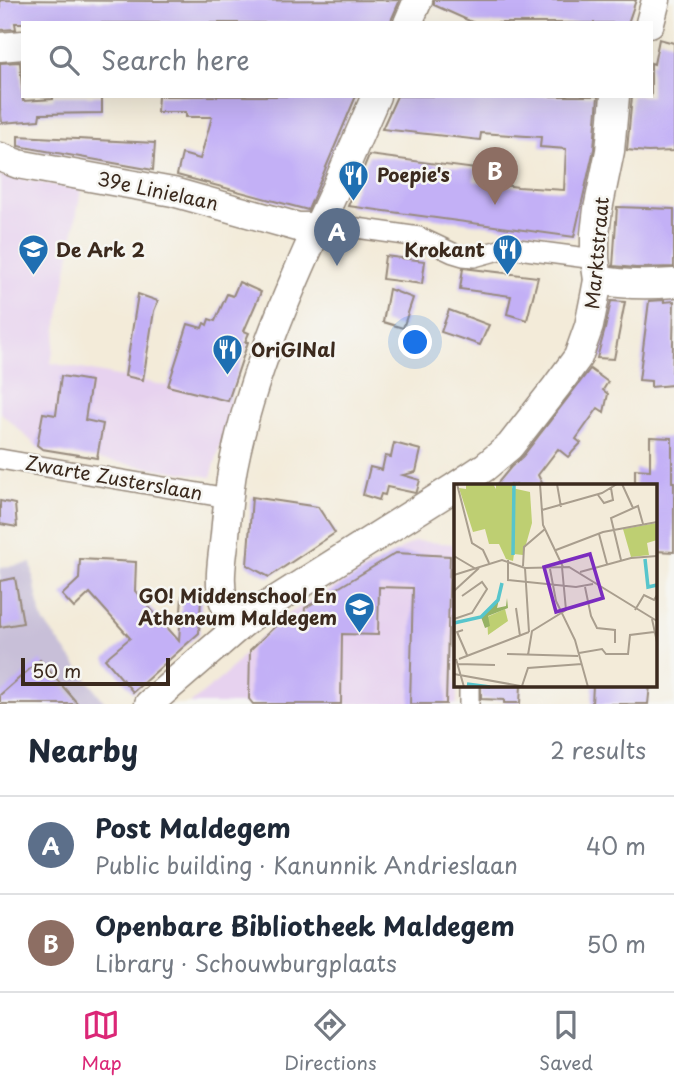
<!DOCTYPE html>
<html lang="en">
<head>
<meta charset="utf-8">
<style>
  body { margin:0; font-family:"Playpen Sans",sans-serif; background:#f2f2f3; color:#1f2937 }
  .scale { position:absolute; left:21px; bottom:18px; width:149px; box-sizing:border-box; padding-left:7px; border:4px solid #3b2a1e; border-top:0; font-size:19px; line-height:24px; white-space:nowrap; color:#3b2a1e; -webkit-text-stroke:5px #f6f6f2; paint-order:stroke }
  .you { position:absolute; left:416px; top:343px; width:24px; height:24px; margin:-18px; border:5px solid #fff; border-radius:50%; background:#1a73e8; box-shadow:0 0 0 10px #1a73e833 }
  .badge { display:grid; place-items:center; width:46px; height:46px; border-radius:50%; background:#db2777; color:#fff; font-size:23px; font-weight:700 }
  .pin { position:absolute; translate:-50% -58px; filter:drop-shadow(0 2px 4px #0008) }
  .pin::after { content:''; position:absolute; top:37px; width:24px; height:21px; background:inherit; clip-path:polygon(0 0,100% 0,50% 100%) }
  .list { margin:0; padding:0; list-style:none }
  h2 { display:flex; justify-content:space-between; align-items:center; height:91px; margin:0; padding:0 28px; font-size:30px }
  h2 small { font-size:23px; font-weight:400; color:#747a83 }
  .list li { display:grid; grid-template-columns:46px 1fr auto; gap:21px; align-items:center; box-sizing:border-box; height:98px; padding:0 28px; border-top:2px solid #e0e1e3 }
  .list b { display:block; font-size:26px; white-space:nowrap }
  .list p { margin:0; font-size:23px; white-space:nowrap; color:#747a83 }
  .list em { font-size:23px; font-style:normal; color:#747a83 }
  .icon { flex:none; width:38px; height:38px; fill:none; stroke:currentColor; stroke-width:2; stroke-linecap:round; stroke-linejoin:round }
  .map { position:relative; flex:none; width:674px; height:704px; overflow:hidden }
  .search { position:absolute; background:#fff; box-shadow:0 7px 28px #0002; left:21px; right:21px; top:21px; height:77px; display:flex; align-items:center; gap:18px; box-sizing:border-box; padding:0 24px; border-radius:0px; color:#747a83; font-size:26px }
  .sheet { height:287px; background:#fff }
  nav { display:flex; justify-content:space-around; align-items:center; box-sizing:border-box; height:98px; border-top:2px solid #e0e1e3; background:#fff; font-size:19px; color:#747a83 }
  nav a { display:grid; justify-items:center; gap:4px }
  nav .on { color:#db2777 }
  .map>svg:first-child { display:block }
  .built { fill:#e7d2ef }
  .industrial { fill:#c8bfd8 }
  .building { fill:#c3b0f6 }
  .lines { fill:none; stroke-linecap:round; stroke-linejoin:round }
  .street-casing { stroke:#978a7c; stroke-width:22 }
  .secondary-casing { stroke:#978a7c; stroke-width:31 }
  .street { stroke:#fff; stroke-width:19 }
  .secondary { stroke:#fff; stroke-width:28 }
  .labels { text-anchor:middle; stroke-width:5; stroke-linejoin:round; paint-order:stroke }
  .poi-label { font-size:19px; font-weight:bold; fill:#3b2a1e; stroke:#f6f6f2; text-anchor:start }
  .street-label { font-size:19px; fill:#3b2a1e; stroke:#f6f6f2 }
  .inset-river { fill:none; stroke:#57c5cc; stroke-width:3.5 }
  .inset-road { fill:none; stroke:#a99e8e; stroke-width:2 }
  .view { fill:#7b2cbf; fill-opacity:0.15; stroke:#7b2cbf; stroke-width:3.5 }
  .inset-edge { fill:none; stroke:#3b2a1e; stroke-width:3.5 }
</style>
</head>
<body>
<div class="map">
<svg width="674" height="704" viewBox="0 0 674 704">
  <rect width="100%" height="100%" fill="#f6f6f2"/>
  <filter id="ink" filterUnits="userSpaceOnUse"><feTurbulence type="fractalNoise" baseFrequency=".0143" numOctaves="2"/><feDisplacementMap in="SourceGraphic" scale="14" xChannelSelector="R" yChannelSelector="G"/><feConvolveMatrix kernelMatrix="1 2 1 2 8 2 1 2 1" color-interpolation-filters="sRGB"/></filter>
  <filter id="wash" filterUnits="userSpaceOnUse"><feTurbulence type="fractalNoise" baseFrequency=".00686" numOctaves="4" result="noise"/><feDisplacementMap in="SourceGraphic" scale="28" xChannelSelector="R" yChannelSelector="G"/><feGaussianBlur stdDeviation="1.57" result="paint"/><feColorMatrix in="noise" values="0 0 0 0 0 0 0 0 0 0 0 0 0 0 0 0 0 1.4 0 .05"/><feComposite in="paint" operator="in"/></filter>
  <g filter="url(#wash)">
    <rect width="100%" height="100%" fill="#f3ebd9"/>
    <g class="built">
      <path d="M0,175L81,190L51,363L168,386L233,402L211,477L41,450L0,412Z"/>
      <path d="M415,541L455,544V685H457V704H190L226,674L248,650L283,617Z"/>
    </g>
    <path class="industrial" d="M31,563L39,607L43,621L106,704H0V568Z"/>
    <g id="blocks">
      <g class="building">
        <path d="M0,0L150,1L400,0L390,23H15L16,29L0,30Z"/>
        <path d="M434,0H636L628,23H474L434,5Z"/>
        <path d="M659,39L674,43V151L648,152L627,150L632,96H651V63L654,64Z"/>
        <path d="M20,62L23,101L53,99V96H102V113L40,114L39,120L2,123L0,108V63Z"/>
        <path d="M158,96H356L308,210L177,175L182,154L200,159L212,117H186V112H157Z"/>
        <path d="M397,96H598L594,149L574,237L348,206L369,155L476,169L474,181L518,187L564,190L566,149L540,147L541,137L481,133L480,140L382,129Z"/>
        <path d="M18,136L155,143L153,170L18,146Z"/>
        <path d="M617,207L674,209V267L636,268L613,266Z"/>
        <path d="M385,256L425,261L422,284L382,279Z"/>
        <path d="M463,268L538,277L527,320L507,314L511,296L460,289Z"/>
        <path d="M239,282L261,292L244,331L249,333L245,342H248L228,401L168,386L188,324L202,328L204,323L207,325L209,319L215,321L227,294L233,296Z"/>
        <path d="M389,289L413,298L403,328L383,322Z"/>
        <path d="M138,294L158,301L154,311L143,380L125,376Z"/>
        <path d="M664,300V302L674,301L672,385L651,387V381L639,380L649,301Z"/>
        <path d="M611,301L625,302L614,359L597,358L605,329Z"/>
        <path d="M449,310L489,325L480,345L441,332Z"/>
        <path d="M590,369L608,382L603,390L608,394L604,412L598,408L576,439L581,443L568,457L558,449L538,475L543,485H496L511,467L523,456Z"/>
        <path d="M61,376L91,381L85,420L103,424L97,458L42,449L37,445L43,413L56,415Z"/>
        <path d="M650,437L672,438V482H674V552L655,551V485H635V469L650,470Z"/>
        <path d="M394,443L421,450L416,472L403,475L420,480L417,491L415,493L387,487L385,495L381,494L379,500L363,495L370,467L382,470L385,456L391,457Z"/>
        <path d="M252,497L318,507L335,533L269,577L247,565Z"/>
        <path d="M0,501L15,504L17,527L0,524Z"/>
        <path d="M396,553L450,556L446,704H410L413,588L379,587L378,635L342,634L341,704H253L249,699L250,650L284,618L304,619L305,608Z"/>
        <path d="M80,559L136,562L135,591L179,641L182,596L201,598L199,633L133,692L105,659L130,638L90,593L74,608L62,595L79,579Z"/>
        <path d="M15,578L23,623L0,627V581Z"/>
        <path d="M40,660L78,704H0V695Z"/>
        <path d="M481,685H521L520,703H504V700L481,699Z"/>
        <path d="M593,685H650L648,704H592Z"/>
      </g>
    </g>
  </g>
  <g filter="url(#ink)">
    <use href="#blocks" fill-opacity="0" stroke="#978a7c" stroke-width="2"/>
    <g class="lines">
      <defs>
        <g id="street">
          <path d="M316,227L343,226L419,237L453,253L463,256L474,257L503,249H518L595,259"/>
          <path d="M0,459L228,498"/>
          <path d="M469,704V685"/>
        </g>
        <g id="secondary">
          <path d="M408,23L418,0"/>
          <path d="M650,23L656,0"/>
          <path d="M0,47L23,45"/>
          <path d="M0,157L18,164L173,192L298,227H316"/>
          <path d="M598,280C623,285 648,285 674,283"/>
          <path d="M458,485L485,467L510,446L556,387L578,357L589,326L595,296L598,280L595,259V234L598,209L610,151L615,96"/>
          <path d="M238,627C233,618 226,609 223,599C218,579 223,555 225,535C227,512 229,489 233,467C251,375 290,287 329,203C345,168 360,132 376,96"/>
          <path d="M149,704L238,627L260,610L455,487"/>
        </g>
      </defs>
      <use href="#street" class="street-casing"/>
      <use href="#secondary" class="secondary-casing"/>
      <use href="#street" class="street"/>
      <use href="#secondary" class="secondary"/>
    </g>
  </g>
  <defs>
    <symbol id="restaurant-pin" viewBox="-11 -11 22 30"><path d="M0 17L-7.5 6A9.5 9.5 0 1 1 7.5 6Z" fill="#1f6fb2" stroke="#f6f6f2"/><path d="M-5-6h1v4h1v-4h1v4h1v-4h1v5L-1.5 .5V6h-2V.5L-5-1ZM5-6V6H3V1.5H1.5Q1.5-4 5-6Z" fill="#fff"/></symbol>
    <symbol id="school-pin" viewBox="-11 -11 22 30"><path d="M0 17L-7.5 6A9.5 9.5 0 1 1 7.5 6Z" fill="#1f6fb2" stroke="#f6f6f2"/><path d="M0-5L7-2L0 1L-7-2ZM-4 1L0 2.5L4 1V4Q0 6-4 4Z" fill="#fff"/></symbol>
  </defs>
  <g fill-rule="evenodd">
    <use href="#restaurant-pin" x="336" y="158" width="35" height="47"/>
    <use href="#school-pin" x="16" y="232" width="35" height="47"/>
    <use href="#restaurant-pin" x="490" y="232" width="35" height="47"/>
    <use href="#restaurant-pin" x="210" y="332" width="35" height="47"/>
    <use href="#school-pin" x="342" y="590" width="35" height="47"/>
  </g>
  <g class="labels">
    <g class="poi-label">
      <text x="377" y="182">Poepie's</text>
      <text x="56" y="257">De Ark 2</text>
      <text x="485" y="257" text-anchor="end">Krokant</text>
      <text x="251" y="357">OriGINal</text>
      <text x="337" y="603" text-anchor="end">GO! Middenschool En<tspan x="337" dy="22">Atheneum Maldegem</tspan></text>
    </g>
    <g class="street-label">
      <text transform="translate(158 191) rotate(12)" y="7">39e Linielaan</text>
      <text transform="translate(597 253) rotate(-85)" y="7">Marktstraat</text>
      <text transform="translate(114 478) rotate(10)" y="7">Zwarte Zusterslaan</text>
    </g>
  </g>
  <g transform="translate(454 484)">
    <rect width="203" height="203" fill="#f3ebd9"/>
    <path d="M12,0H39L42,5V0H58V4L76,8L78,39L69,71L60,70L59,77L52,75L45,60H35L31,45L19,48L5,4L12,5ZM203,39V56L193,59L195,71L177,73L169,45ZM51,125L54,137L34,151L33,133Z" fill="#becf72"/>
    <path d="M48,102L43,124L52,122L53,114L54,124L34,132L36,142L31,144L27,133L44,116Z" fill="#96b264"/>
    <path class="inset-river" d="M59,71L60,0M191,75L194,103L203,101M0,139L27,133L44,116L48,99M13,200L36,203"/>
    <path class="inset-road" d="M3,0L18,59L29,66L35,79M86,0L89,41L109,83M103,0L107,23M168,0L179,24M144,11L150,19L159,16L157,4M88,26L148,9L163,0M145,50L153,80M102,66L149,48L203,38M0,72L22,85M54,76V96L122,103L139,100M167,76L157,34L184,22L189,40M69,82L70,63L91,45M71,84L75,148M96,85L102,117L121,156L134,203M126,88L177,74L203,72M0,91L48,76L71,84L115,83L203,137M131,103L137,132L143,144L161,146V159M0,107L25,84M62,124L66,152M181,126L190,111L200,116L203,111M0,135L18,129L33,105L28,98L8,112M198,135L203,158M9,146L3,148L13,171M125,169L148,165L152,170H174L176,151L200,148M53,170L124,172M74,171L78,147L112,126L108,83M2,175L10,203M5,175L75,148M4,180L41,181M0,190L72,203M68,202L74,184L128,180"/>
    <path class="view" d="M136,70L149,114L102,128L90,83Z"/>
    <rect width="203" height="203" class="inset-edge"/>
  </g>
</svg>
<div class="scale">50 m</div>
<div class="you"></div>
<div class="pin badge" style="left:337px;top:266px;background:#5c6f8a">A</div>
<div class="pin badge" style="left:495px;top:205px;background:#8d6e63">B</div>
<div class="search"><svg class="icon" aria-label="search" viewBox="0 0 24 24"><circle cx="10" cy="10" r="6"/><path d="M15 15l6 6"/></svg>Search here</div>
</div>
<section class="sheet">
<h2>Nearby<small>2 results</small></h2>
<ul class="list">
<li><span class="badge" style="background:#5c6f8a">A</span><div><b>Post Maldegem</b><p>Public building · Kanunnik Andrieslaan</p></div><em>40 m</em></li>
<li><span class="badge" style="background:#8d6e63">B</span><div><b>Openbare Bibliotheek Maldegem</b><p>Library · Schouwburgplaats</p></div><em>50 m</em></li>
</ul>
</section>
<nav>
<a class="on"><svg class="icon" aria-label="map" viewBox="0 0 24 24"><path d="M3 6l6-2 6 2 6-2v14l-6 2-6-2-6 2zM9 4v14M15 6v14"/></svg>Map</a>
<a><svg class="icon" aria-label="directions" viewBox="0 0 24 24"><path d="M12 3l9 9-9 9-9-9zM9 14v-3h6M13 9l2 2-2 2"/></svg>Directions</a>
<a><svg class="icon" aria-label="saved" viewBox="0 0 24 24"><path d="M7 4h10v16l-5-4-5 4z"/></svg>Saved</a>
</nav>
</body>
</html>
